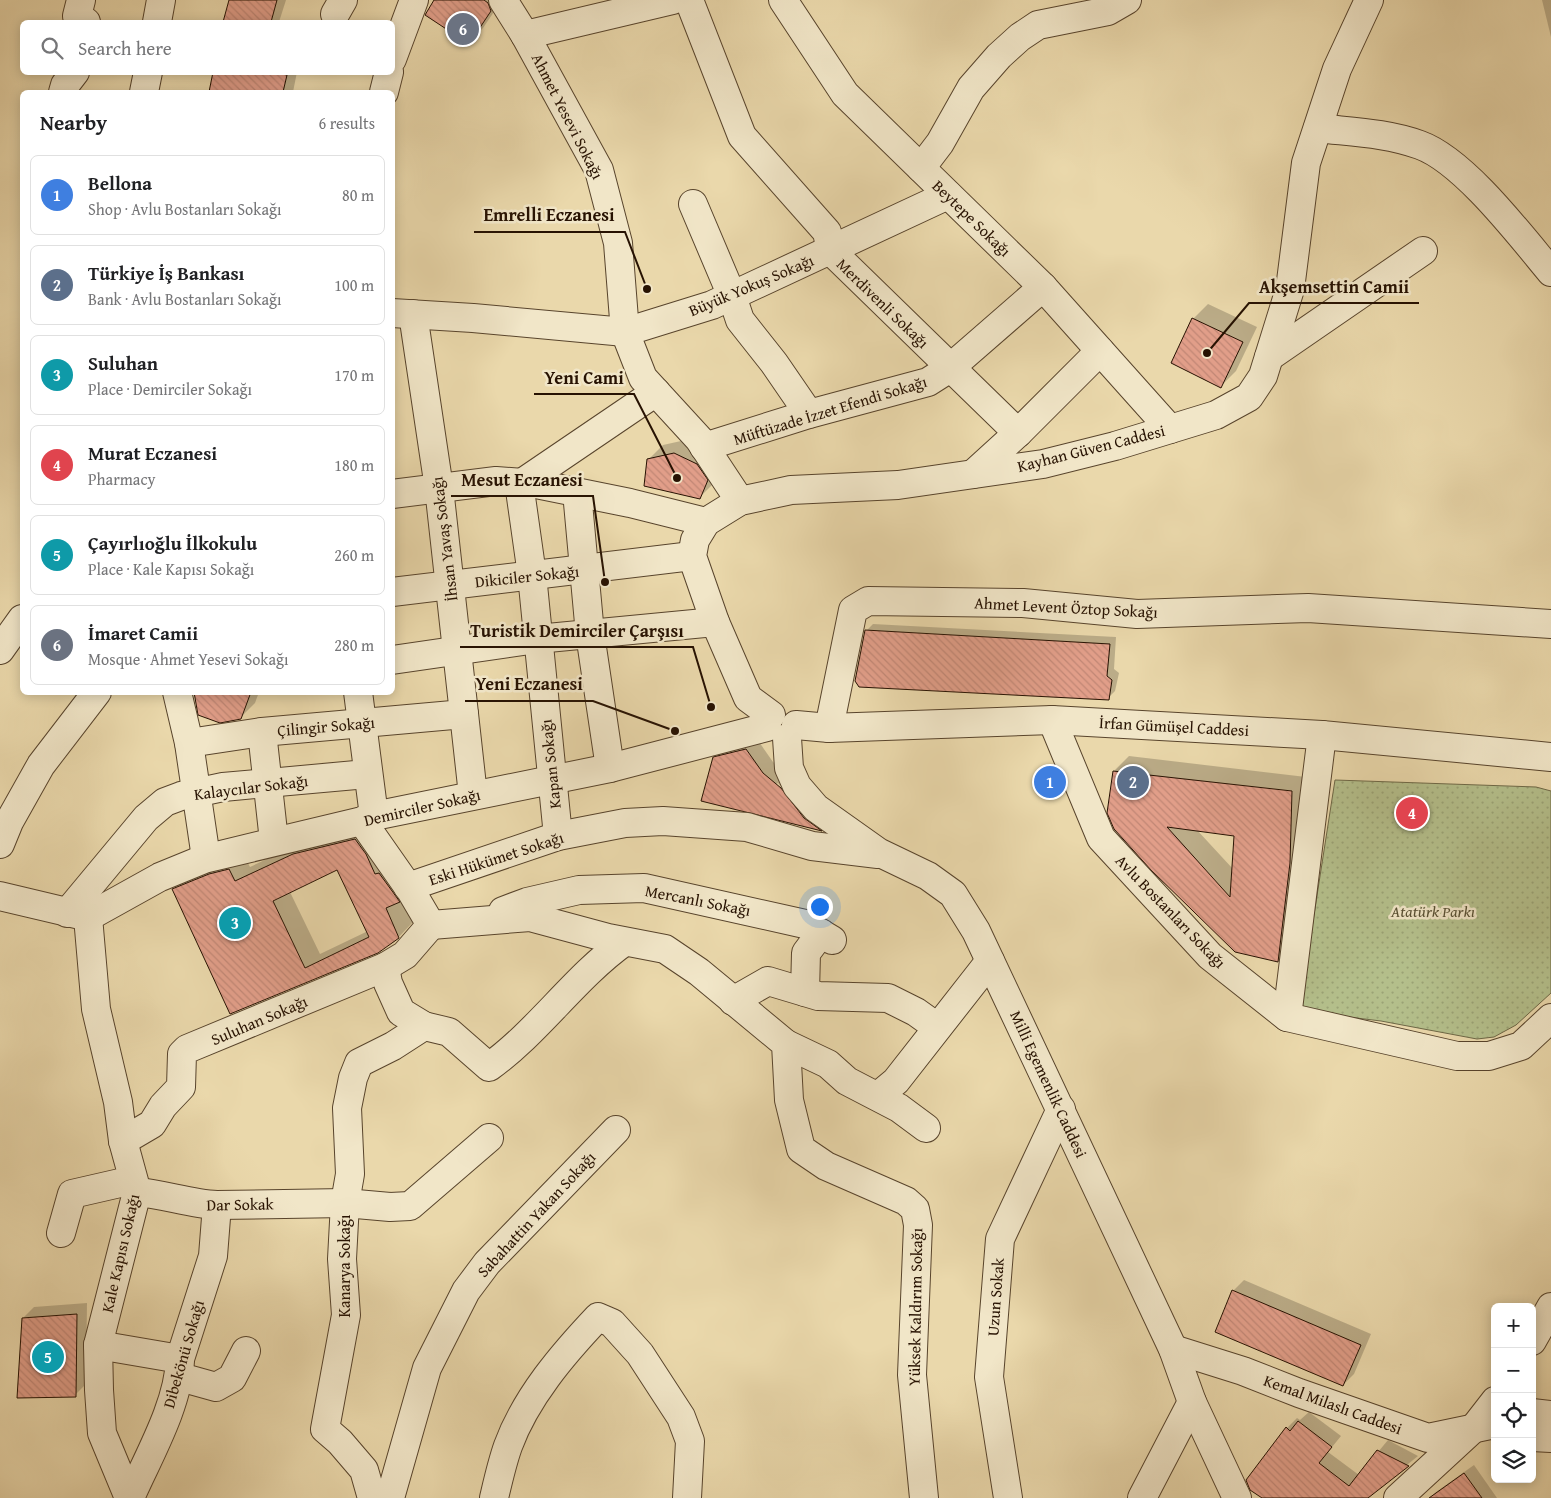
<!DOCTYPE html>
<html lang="en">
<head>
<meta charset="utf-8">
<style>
  body { margin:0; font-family:"Gentium Book Plus",serif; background:#f6f6f6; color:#202124 }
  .controls { position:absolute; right:15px; bottom:15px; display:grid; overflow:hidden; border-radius:8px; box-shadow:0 2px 12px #0003 }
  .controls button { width:45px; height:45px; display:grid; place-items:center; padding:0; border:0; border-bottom:1px solid #e0e0e0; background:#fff; color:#202124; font:25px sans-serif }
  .you { position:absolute; left:819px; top:906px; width:18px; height:18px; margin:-12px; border:4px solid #fff; border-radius:50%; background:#1a73e8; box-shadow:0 0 0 8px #1a73e833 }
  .badge { display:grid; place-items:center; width:32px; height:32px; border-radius:50%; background:#8f2418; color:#fff; font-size:16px; font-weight:700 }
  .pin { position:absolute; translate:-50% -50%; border:2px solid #fff; box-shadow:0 1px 5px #0006 }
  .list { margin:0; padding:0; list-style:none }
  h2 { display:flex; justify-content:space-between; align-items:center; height:65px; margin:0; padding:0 20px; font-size:21px }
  h2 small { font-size:16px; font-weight:400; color:#757577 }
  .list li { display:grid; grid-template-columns:32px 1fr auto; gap:15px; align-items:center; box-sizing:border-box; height:80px; margin:0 10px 10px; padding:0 10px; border:1px solid #e0e0e0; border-radius:8px }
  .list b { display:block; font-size:19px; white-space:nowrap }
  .list p { margin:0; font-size:16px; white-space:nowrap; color:#757577 }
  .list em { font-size:16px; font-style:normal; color:#757577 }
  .icon { flex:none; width:28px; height:28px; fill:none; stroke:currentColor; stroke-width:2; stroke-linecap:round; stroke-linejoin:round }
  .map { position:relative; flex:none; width:1551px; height:1498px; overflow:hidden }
  .search { position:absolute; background:#fff; box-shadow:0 2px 12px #0003; left:20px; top:20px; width:375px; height:55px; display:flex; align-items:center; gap:12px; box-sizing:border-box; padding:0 18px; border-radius:8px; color:#757577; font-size:19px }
  .panel { position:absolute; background:#fff; box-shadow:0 2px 12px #0003; left:20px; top:90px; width:375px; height:605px; border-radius:8px }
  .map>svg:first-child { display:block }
  .park { fill:url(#park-dots); stroke:#6e6846 }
  .shadow { fill:#0003; fill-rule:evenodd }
  .building { fill:url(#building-back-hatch); stroke:#271202; fill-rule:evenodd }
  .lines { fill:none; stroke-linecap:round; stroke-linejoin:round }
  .minor-casing { stroke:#58442c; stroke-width:30 }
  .minor { stroke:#f1e6c8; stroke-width:28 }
  .labels { text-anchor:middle; stroke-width:5; stroke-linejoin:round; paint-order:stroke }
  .street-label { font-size:16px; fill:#271202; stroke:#f1e6c8 }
  .park-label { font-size:16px; font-style:italic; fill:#584f32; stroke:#f1e6c8 }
  .leader { fill:none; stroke:#271202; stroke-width:2 }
  .callout-dot { fill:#271202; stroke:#f1e6c8; stroke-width:2 }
  .callout-label { font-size:18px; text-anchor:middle; font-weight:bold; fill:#271202; stroke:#f1e6c8; stroke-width:5; stroke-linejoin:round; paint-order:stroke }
</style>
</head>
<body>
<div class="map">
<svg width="1551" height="1498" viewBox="0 0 1551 1498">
  <defs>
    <pattern id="park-dots" width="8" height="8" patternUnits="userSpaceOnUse" patternTransform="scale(1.25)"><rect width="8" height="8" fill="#b4bf8b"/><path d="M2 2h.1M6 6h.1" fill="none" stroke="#9ba376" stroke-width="1.8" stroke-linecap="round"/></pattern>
    <pattern id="building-back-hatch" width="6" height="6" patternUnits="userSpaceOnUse" patternTransform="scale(1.25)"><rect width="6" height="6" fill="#e19e89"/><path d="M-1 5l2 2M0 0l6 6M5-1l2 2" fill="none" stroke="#c18775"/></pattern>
  </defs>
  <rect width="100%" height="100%" fill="#ead8ab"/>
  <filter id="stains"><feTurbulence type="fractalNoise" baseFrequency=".004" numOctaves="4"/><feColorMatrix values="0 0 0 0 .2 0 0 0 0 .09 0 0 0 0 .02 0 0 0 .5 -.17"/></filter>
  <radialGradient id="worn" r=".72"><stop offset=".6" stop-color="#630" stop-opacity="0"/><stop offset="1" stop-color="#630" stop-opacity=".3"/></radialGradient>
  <path class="park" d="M1335,780L1536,787L1551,791V993L1516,1025L1494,1037L1477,1039L1381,1021L1299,1011Z"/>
  <g class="shadow">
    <path d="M230,0H286L279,22H224Z"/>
    <path d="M436,0H502L483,28L469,42Z"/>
    <path d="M1542,0H1551V37Z"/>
    <path d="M214,72H297L293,92H210Z"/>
    <path d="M1208,304L1257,327L1236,371L1221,386L1172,363L1193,319Z"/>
    <path d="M690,439L714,483L700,497L648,460L663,445Z"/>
    <path d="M873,624L1116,637L1114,669L1119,673L1115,691L1108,698L866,631Z"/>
    <path d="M196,692H259L255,703L240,718Z"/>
    <path d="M757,739L773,762L832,820L822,830L702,800L714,758L725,747ZM778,783L801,812H798L776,784Z"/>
    <path d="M1129,756L1306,777L1292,946L1278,961L1114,771ZM1197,830L1235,835L1233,869Z"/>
    <path d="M370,825L413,922L394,942L377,952L230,1013L173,889L188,875L244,855L250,867L309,839ZM338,869L368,931L320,954L290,892Z"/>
    <path d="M1244,1280L1371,1334L1354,1374L1343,1385L1233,1291Z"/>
    <path d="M87,1303L86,1384L75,1395L23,1318L34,1307Z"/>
    <path d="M1309,1412L1341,1436L1328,1452L1359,1475L1388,1440L1418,1456L1366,1498H1264L1287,1428L1297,1418L1300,1420Z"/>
    <path d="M1474,1465L1497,1498H1430L1436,1492Z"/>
  </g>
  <g class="building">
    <path d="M229,0H277L271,22H223Z"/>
    <path d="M434,0H484L488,3L491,11L469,44L425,15Z"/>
    <path d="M213,72H274L287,75L283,92H209Z"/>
    <path d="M1192,318L1243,342L1221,388L1171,363Z"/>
    <path d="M674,453L697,464L708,480L700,499L644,486L647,459Z"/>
    <path d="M865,630L1110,644L1107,676L1112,680L1109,700L859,687L855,681Z"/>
    <path d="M194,692H251L241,719L220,723L198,715Z"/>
    <path d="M746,749L763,773L781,788L804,818L822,831L701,801L713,757Z"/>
    <path d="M1113,771L1292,791L1290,863L1278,962L1235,952L1151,870L1114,829L1107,813ZM1167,827L1234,836L1230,897Z"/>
    <path d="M355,839L366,854L375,874L379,873L400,902L386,908L399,938L378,953L230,1014L172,889L209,874L229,869L235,881L293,854ZM337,870L369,937L305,968L273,901Z"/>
    <path d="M1232,1290L1361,1345L1343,1386L1215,1332Z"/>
    <path d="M77,1314L76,1397L17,1398L22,1318Z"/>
    <path d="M1298,1421L1332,1447L1319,1463L1349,1486L1377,1450L1409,1466L1368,1498H1262L1250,1490L1246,1480L1286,1427L1290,1431Z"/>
    <path d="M1464,1473L1482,1498H1429Z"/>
  </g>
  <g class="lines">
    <defs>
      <g id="minor">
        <path d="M81,0L77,16L86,22"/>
        <path d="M503,0L525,35L599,170L618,243L625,332L643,378L699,439L740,501"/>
        <path d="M689,0L742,136L827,232L831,251L1018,433"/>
        <path d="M783,0L845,94L1043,287L1170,429"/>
        <path d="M335,14L343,0"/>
        <path d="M157,22L161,0"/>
        <path d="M525,35L673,0"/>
        <path d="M392,59L414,0"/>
        <path d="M63,92L65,85L75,72"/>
        <path d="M144,92L148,72"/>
        <path d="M384,92L389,72"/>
        <path d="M1318,128C1352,132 1387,133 1420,145C1464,161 1520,235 1551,272"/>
        <path d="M921,168L940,143L971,88L999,56L1020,37L1038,25L1108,11L1127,0"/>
        <path d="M693,204L732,296L740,320L774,363L809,414"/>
        <path d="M392,313L473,318L625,332L712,305L948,195"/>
        <path d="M413,314L439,488L473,795"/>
        <path d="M1269,357L1423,251"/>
        <path d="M704,447L809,414L928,382L950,368L1043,287"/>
        <path d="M973,474L1018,433L1100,351"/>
        <path d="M519,483L532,575L558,836"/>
        <path d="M522,483L656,392"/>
        <path d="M577,492L590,634L610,768"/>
        <path d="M392,494L496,481L536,484L630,503L706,522"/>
        <path d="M392,592L692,556"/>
        <path d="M0,650L22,619"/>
        <path d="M392,660L537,639L715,622"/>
        <path d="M177,692L189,743L206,858"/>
        <path d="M358,692L374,816"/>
        <path d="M771,715L748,698L715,622L692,556L695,540L706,522L740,501L791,490L898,485L1043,464L1115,446L1216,415L1249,397L1263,376L1290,289L1306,163L1337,69L1369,0"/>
        <path d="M1052,720L1101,838L1210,956L1287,1017L1457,1056H1489L1521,1046L1551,1018"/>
        <path d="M796,725L829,728L1052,720L1322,735L1551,757"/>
        <path d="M829,728L853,610L868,601L1023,603L1137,614L1308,608L1551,624"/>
        <path d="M262,732L274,841"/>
        <path d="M787,738L789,768L797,786L816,808L878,852L928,876L953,894L976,931L1173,1349L1192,1402L1237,1498"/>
        <path d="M189,743L262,732L464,714"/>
        <path d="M362,821L411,891L431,925"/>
        <path d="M0,844L9,822L41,765L97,692"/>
        <path d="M408,887L558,836L625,823L663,821L747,827L812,846L878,854"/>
        <path d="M0,896L84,916"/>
        <path d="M503,911L527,902L579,890L644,888L805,924L832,940"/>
        <path d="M67,913L146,818L165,802L181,796L223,787L367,774"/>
        <path d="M88,917L160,877L204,859L362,821L374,816L610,768L767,727"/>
        <path d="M88,917L96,1009L118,1102L123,1141L137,1192L98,1345L99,1390L102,1433L129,1498"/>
        <path d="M431,925L530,917L608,938L665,949L699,972L786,1044L789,1100L801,1149L826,1166L906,1201L915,1209L918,1225L912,1375L924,1498"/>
        <path d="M385,967L388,983L401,1012L424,1026L449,1032L489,1067C539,1031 574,978 624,942"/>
        <path d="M805,992L806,953L821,933"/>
        <path d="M733,1001L768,981L818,996L888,998L916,1012L937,1027"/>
        <path d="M1287,1017L1322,735"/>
        <path d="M786,1044L828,1064L847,1081L899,1108L926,1128"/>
        <path d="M878,1096L896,1081L990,961"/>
        <path d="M123,1141L152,1124L163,1106L181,1087L182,1054L187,1049L385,967L405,955L431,925"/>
        <path d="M137,1192C164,1194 190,1204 217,1205L345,1203L390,1207L410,1206L489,1138"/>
        <path d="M61,1233L72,1194L133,1180"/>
        <path d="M1532,1341L1551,1307"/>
        <path d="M98,1345L180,1359"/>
        <path d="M1173,1349L1243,1371L1299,1393L1428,1438L1495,1424"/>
        <path d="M180,1377L216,1387L232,1378L246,1351"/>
        <path d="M1532,1413L1551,1415"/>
        <path d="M1532,1437L1551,1438"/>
        <path d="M130,1498C148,1457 179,1404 180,1359L213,1256L217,1205"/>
        <path d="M372,1498L364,1470L340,1442L325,1429L346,1315L342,1259L345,1203L350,1174L347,1108L353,1078L359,1063L393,1046L424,1026"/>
        <path d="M390,1498L427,1368L466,1291L487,1263L616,1130"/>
        <path d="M494,1498C498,1481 502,1463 508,1446C526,1397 563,1354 598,1317L612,1323L640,1354L681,1417L690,1441L687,1498"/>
        <path d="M1008,1498L989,1377L1000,1239L1061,1109"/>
        <path d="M1142,1498L1192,1402"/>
        <path d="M1398,1498L1474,1428L1495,1401"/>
      </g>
    </defs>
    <use href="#minor" class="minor-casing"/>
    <use href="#minor" class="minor"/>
  </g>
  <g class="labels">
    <g class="street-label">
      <text transform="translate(568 116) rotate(63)" y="6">Ahmet Yesevi Sokağı</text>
      <text transform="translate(972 218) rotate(44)" y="6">Beytepe Sokağı</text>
      <text transform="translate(751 285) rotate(-23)" y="6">Büyük Yokuş Sokağı</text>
      <text transform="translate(883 303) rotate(44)" y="6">Merdivenli Sokağı</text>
      <text transform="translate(830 410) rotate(-17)" y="6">Müftüzade İzzet Efendi Sokağı</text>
      <text transform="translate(1091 448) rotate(-14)" y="6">Kayhan Güven Caddesi</text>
      <text transform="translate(444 539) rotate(-97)" y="6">İhsan Yavaş Sokağı</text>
      <text transform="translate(527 576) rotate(-6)" y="6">Dikiciler Sokağı</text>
      <text transform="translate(1066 607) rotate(3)" y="6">Ahmet Levent Öztop Sokağı</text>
      <text transform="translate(326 726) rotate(-5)" y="6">Çilingir Sokağı</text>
      <text transform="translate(1174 726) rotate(3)" y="6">İrfan Gümüşel Caddesi</text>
      <text transform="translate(550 764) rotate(-96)" y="6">Kapan Sokağı</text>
      <text transform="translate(251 787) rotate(-7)" y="6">Kalaycılar Sokağı</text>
      <text transform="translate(422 807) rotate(-13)" y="6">Demirciler Sokağı</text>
      <text transform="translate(496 858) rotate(-18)" y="6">Eski Hükümet Sokağı</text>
      <text transform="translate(698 900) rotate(11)" y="6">Mercanlı Sokağı</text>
      <text transform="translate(1171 911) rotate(46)" y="6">Avlu Bostanları Sokağı</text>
      <text transform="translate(259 1020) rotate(-23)" y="6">Suluhan Sokağı</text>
      <text transform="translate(1049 1084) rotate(65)" y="6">Milli Egemenlik Caddesi</text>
      <text transform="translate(240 1204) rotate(-1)" y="6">Dar Sokak</text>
      <text transform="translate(536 1214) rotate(-47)" y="6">Sabahattin Yakan Sokağı</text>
      <text transform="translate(120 1253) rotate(-77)" y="6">Kale Kapısı Sokağı</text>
      <text transform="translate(344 1266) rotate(-90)" y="6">Kanarya Sokağı</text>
      <text transform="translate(995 1297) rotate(-86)" y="6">Uzun Sokak</text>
      <text transform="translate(915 1307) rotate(-89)" y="6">Yüksek Kaldırım Sokağı</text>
      <text transform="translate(183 1354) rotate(-74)" y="6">Dibekönü Sokağı</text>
      <text transform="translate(1333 1404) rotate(20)" y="6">Kemal Milaslı Caddesi</text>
    </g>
    <g class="park-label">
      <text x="1433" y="917">Atatürk Parkı</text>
    </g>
  </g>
  <path class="leader" d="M647 289L625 232H474M1207 353L1249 303H1419M677 478L634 394H534M605 582L593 496H451M711 707L693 647H460M675 731L593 701H465"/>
  <g class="callout-dot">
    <circle cx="647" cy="289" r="5"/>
    <circle cx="1207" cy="353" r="5"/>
    <circle cx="677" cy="478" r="5"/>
    <circle cx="605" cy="582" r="5"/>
    <circle cx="711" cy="707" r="5"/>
    <circle cx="675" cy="731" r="5"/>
  </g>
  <g class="callout-label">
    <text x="549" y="221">Emrelli Eczanesi</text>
    <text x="1334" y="293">Akşemsettin Camii</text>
    <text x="584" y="384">Yeni Cami</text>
    <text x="522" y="486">Mesut Eczanesi</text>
    <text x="577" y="637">Turistik Demirciler Çarşısı</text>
    <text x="529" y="690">Yeni Eczanesi</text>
  </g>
  <rect width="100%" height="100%" filter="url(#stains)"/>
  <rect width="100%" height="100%" fill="url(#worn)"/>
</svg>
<div class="controls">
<button>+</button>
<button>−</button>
<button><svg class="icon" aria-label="locate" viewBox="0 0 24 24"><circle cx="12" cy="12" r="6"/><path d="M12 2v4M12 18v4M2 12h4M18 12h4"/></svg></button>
<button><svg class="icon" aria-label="layers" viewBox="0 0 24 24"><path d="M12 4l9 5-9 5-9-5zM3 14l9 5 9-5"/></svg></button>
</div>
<div class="you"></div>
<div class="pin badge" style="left:1050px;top:782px;background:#3f7fe0">1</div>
<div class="pin badge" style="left:1133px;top:782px;background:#5c6f8a">2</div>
<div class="pin badge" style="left:235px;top:923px;background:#0f9aa8">3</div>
<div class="pin badge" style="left:1412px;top:813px;background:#e0444e">4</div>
<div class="pin badge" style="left:48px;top:1357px;background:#0f9aa8">5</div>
<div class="pin badge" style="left:463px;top:29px;background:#6b7280">6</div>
<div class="search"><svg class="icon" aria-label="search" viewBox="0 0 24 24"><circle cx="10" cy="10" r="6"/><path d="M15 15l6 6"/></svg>Search here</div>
<section class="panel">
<h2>Nearby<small>6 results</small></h2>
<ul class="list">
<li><span class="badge" style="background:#3f7fe0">1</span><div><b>Bellona</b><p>Shop · Avlu Bostanları Sokağı</p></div><em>80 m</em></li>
<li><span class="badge" style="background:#5c6f8a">2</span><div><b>Türkiye İş Bankası</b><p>Bank · Avlu Bostanları Sokağı</p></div><em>100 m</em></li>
<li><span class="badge" style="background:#0f9aa8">3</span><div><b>Suluhan</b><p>Place · Demirciler Sokağı</p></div><em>170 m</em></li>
<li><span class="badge" style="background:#e0444e">4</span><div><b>Murat Eczanesi</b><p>Pharmacy</p></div><em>180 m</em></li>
<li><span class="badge" style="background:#0f9aa8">5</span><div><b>Çayırlıoğlu İlkokulu</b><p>Place · Kale Kapısı Sokağı</p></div><em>260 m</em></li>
<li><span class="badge" style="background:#6b7280">6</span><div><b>İmaret Camii</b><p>Mosque · Ahmet Yesevi Sokağı</p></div><em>280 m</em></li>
</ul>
</section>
</div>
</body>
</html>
